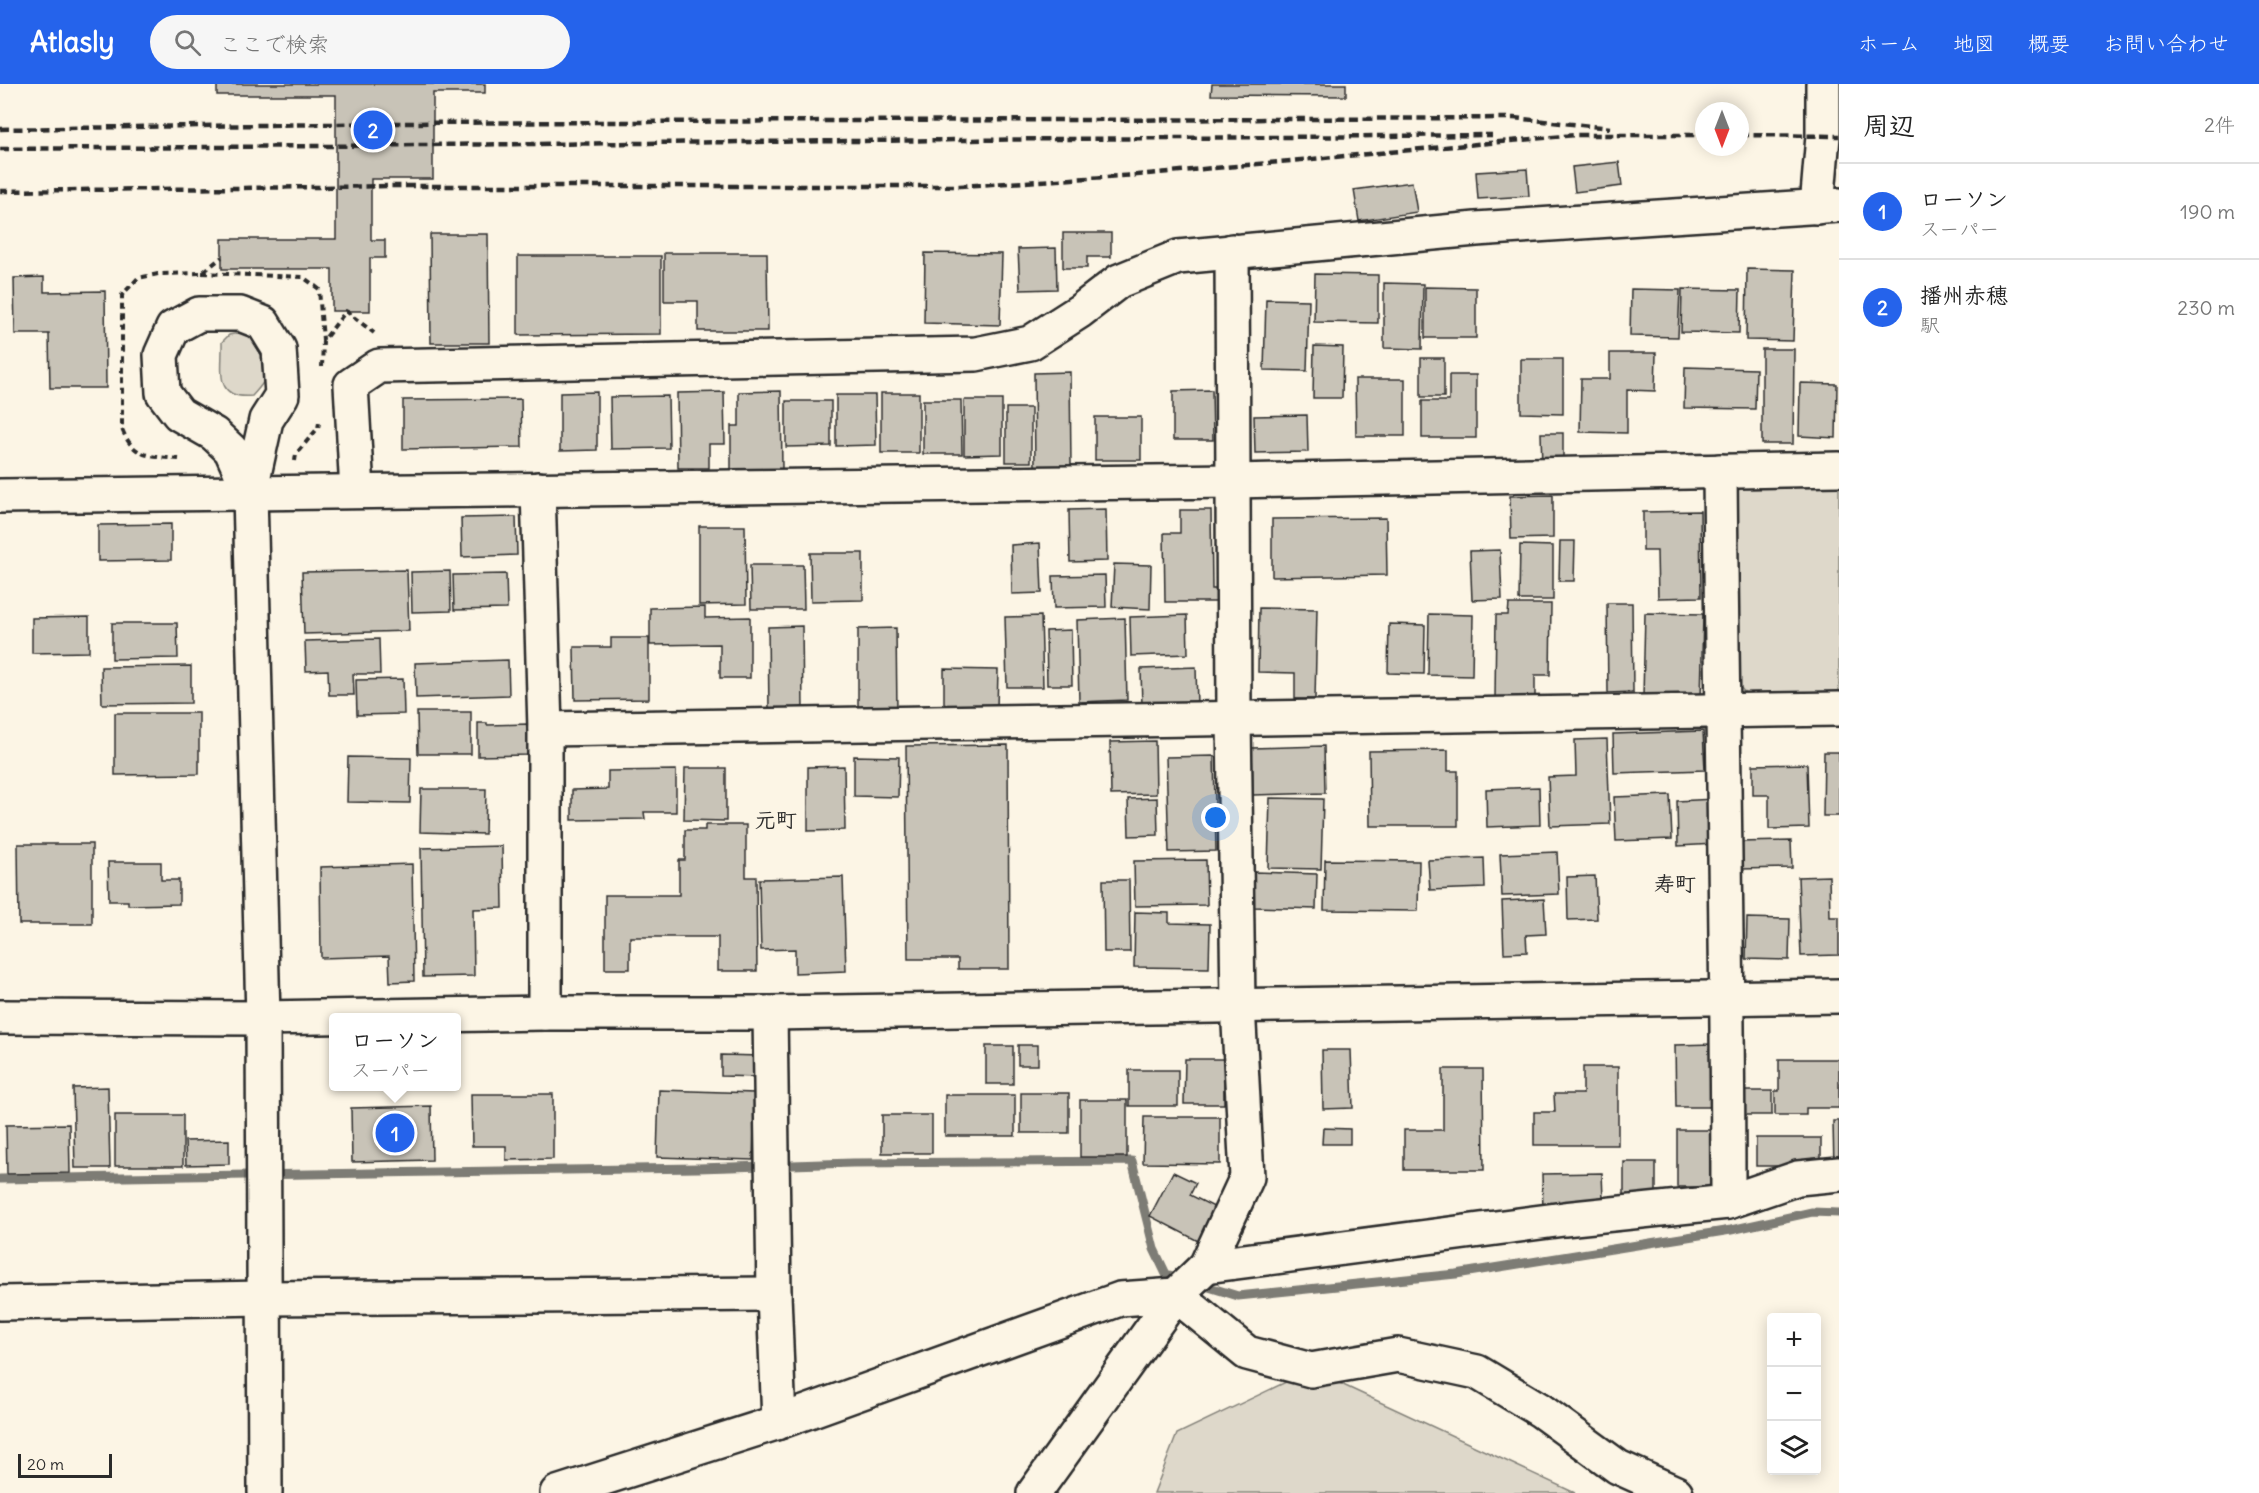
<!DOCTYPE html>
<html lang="ja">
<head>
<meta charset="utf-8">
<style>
  body { margin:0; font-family:Delius,"Klee One",sans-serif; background:#f6f6f6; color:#222 }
  .controls { position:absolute; right:18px; bottom:18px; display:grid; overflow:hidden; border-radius:6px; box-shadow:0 3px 15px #0003 }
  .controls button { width:54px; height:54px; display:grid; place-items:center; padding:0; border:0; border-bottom:2px solid #e0e0e0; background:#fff; color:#222; font:30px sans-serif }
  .compass { position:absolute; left:1695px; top:18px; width:54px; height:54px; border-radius:50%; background:#fff; box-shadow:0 3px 15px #0003; rotate:180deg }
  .scale { position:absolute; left:18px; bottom:15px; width:94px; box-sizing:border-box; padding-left:6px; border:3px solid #2b2b2b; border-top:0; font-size:16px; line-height:21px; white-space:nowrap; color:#2b2b2b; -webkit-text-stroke:4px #fcf5e5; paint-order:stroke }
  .you { position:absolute; left:1216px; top:734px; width:21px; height:21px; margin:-15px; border:4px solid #fff; border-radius:50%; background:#1a73e8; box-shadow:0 0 0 9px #1a73e833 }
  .badge { display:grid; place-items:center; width:39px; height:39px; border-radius:50%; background:#2563eb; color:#fff; font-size:20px; font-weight:700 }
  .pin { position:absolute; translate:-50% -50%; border:3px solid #fff; box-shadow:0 2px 6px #0006 }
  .popup { position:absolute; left:329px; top:929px; width:132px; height:78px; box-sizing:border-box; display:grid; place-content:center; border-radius:6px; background:#fff; filter:drop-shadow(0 2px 4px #0005); font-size:20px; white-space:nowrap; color:#767676 }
  .popup b { font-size:22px; color:#222 }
  .popup::after { content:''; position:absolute; left:50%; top:100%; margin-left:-12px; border:12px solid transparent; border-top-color:#fff }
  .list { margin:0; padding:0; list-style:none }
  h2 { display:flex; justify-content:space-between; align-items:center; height:78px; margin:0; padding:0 24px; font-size:26px }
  h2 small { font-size:20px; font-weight:400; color:#767676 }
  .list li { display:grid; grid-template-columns:39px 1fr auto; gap:18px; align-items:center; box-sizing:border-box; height:96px; padding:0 24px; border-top:2px solid #e0e0e0 }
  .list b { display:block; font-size:22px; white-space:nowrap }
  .list p { margin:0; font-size:20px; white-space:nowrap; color:#767676 }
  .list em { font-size:20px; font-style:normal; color:#767676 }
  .icon { flex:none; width:33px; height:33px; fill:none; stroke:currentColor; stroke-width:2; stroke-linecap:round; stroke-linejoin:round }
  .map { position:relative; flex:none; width:1839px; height:1409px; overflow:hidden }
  header { display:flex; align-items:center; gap:36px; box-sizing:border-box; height:84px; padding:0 30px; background:#2563eb; color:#fff }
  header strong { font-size:28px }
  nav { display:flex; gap:33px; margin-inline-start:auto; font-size:21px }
  .search { width:420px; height:54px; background:#f6f6f6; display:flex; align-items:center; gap:15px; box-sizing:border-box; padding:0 21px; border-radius:33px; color:#767676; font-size:22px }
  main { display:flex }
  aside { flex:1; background:#fff }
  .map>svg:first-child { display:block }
  .green { fill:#ded8ca; stroke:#84827a; stroke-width:1.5 }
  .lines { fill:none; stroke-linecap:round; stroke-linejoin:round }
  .stream { stroke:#7d7b74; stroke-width:9 }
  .building { fill:#c8c3b7; stroke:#2b2b2b; stroke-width:1.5 }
  .minor-casing { stroke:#2b2b2b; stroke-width:38 }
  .path { stroke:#2b2b2b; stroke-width:4; stroke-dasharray:6 4.5; stroke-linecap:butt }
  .minor { stroke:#fcf5e5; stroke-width:33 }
  .rail { stroke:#2b2b2b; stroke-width:4.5; stroke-dasharray:9 4.5; stroke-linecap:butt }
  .labels { text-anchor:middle; stroke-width:5; stroke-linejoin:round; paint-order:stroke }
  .quarter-label { font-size:21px; font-weight:bold; fill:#2b2b2b; stroke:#fcf5e5 }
</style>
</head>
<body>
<header>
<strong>Atlasly</strong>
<div class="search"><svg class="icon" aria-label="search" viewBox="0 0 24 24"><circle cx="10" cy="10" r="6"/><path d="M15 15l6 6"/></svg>ここで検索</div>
<nav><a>ホーム</a><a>地図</a><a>概要</a><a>お問い合わせ</a></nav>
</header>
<main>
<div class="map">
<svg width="1839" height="1409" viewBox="0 0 1839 1409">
  <rect width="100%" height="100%" fill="#fcf5e5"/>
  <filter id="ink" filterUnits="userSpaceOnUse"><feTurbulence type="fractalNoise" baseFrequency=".0167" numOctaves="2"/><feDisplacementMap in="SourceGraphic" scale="12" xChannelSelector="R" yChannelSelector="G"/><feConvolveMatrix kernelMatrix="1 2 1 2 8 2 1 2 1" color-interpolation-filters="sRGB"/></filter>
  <g filter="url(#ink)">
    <g class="green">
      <path d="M239,249C261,252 269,271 266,292C264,300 257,306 252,312C213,316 223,286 222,258L229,251Z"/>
      <path d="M1744,401H1839V614L1752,616L1738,601L1732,412Z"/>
      <path d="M1311,1286L1575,1409H1154L1177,1350Z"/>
    </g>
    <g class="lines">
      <g class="stream">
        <path d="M0,1095L698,1084L852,1079L1132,1077L1154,1165L1166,1190L1183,1195"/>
        <path d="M1199,1200L1238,1212L1456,1190L1731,1146L1812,1128L1839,1129"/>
      </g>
    </g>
    <g class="building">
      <path d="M217,0H485V9H433V95H371V156H385V174H370V227H332V185H222V155H336V11H217Z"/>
      <path d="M1212,0H1346V12L1211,11Z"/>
      <path d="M1619,78L1622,102L1575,108L1572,83Z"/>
      <path d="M1527,85L1529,112L1478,115L1476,88Z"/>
      <path d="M1412,98L1417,128L1359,137L1354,106Z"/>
      <path d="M1063,149H1111V173H1087V184H1063Z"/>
      <path d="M430,150H488L489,259H431Z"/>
      <path d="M1056,164L1057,205L1020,206L1018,165Z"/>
      <path d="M664,169H767L768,247H698V217H664Z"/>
      <path d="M925,169L1002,170L1000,241L924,239Z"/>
      <path d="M518,172H661V250L518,251Z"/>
      <path d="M1747,185L1795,186L1793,257L1746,256Z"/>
      <path d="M1315,190L1378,191V239L1314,238Z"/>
      <path d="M44,193V208L105,207L106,304H50L49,250H15L14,194Z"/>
      <path d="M1384,199L1423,200L1422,265L1384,264Z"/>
      <path d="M1425,203L1476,204V254H1425Z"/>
      <path d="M1631,205L1680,206L1678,253L1630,252Z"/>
      <path d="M1682,205L1740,206L1739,249L1681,248Z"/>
      <path d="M1266,215L1309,216L1307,287L1264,286Z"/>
      <path d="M1314,262L1343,263L1342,314H1313Z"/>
      <path d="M1762,265H1794L1793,360H1762Z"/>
      <path d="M1610,269H1656L1655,307L1627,306V349L1580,348L1581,295H1610Z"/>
      <rect x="1421" y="274" width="23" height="39"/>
      <path d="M1521,275H1563V330L1521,329Z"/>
      <path d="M1685,283L1756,285L1755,325L1684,324Z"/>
      <path d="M1070,288L1071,383L1035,384L1034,289Z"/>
      <path d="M1449,291H1476V354H1422V317H1449Z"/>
      <path d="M1355,295H1405V352H1356Z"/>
      <path d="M1800,299L1837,300L1836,354L1799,352Z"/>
      <path d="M1212,306L1213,356H1173V307Z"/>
      <path d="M781,307L782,385H731V342H739V308Z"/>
      <path d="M597,308V366L560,367V309Z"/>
      <path d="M724,308L725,360H709V384H678L677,309Z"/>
      <rect x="881" y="309" width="38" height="60"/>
      <path d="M836,311H875L876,361L836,362Z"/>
      <path d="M668,312L669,364L611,365L610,313Z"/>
      <path d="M521,315L522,363L403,365V316Z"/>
      <path d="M923,316H961L962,370H923Z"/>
      <path d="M964,316H1002V370L964,371Z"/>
      <path d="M786,317H831V362L786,363Z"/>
      <rect x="1006" y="324" width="25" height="54"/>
      <path d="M1307,331L1308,368L1255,369L1254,332Z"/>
      <rect x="1095" y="333" width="46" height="43"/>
      <path d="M1541,349H1563V381H1542Z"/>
      <path d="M1553,411V454L1511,455L1510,412Z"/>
      <path d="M1106,425L1107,477L1070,478L1069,426Z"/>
      <path d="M1180,426H1211L1212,505H1217V518H1165L1164,449H1180Z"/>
      <path d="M1700,427L1701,513L1658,514L1657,467H1643V428Z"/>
      <path d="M516,433L517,471L462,473L461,434Z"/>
      <path d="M1386,434L1387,491L1272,493V435Z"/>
      <path d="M171,440V476L98,477V441Z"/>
      <path d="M699,442H745L746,520L699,521Z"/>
      <path d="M1560,457H1575L1574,497H1559Z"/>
      <path d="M1040,459L1042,509L1012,510L1011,461Z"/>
      <path d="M1520,461L1553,462V516H1519Z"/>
      <path d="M1500,466L1502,515L1472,516L1470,467Z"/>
      <path d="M810,469H863V516L811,517Z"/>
      <path d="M1114,480L1151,481L1150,525L1112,523Z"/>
      <path d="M750,481H803L804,525H751Z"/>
      <path d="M407,486L409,547L304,550L302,488Z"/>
      <path d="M450,487L451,527L412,528L411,488Z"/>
      <path d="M506,490L507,525L454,526L453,491Z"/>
      <path d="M1105,491L1106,523L1054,524L1053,492Z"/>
      <path d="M1607,519H1632L1633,608L1608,609Z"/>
      <path d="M1509,520H1551L1550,591H1535V617L1495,616L1496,531H1508Z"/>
      <path d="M705,523V534L750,533V594H720V560L650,561V524Z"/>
      <path d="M1259,524L1317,525L1315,615H1295V589L1258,588Z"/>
      <path d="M1645,529L1703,530L1701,615L1643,613Z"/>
      <path d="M1429,530L1473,531L1472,592L1428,591Z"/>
      <path d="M1187,531L1188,570L1131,572L1130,533Z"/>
      <path d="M1041,532L1043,603H1007L1005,533Z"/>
      <path d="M89,533V568L32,569V534Z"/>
      <path d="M1125,534L1127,616L1079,618L1077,536Z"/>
      <path d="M112,539H177L178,574L112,575Z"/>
      <path d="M1389,540L1425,541L1424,590L1388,589Z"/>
      <path d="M802,542L803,627H769L768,543Z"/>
      <path d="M896,544L897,628H858V545Z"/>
      <path d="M1071,546L1072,601H1047L1046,547Z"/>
      <path d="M611,554H649V615L575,616L574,563H611Z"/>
      <path d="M379,555L380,590H353L354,611H329L328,586L306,587L305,557Z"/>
      <path d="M508,576L509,611L416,614L415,579Z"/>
      <path d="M191,582V619L102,620L101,583Z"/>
      <path d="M1196,583L1197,622L1142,623L1141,585Z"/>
      <path d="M944,585L998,586L997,624L944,623Z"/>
      <path d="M403,595L404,630L357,631L356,596Z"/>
      <path d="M417,628H471V670H418Z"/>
      <path d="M115,629H199V690L115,691Z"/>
      <path d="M478,639H487V641L528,640V671L478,672Z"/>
      <path d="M1703,647L1705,686L1614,689L1613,650Z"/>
      <path d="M1607,655L1610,740L1550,742L1548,693L1576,692L1575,656Z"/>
      <path d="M1155,657L1156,710L1111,711L1110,658Z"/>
      <path d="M1008,661L1009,885H958V875H908L906,662Z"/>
      <path d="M1324,662L1325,709L1253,711L1252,664Z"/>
      <path d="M1448,666V687H1458V742H1370L1369,667Z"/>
      <path d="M1824,668H1839V732H1823Z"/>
      <path d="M854,672L899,673L898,713L854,712Z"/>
      <path d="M1214,672L1216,767L1169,768L1166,673Z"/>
      <path d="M348,673L411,674L410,719L347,718Z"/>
      <path d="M1807,680L1809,744L1769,745V711H1753V681Z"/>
      <path d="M844,682L845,746L808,747V683Z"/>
      <path d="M685,684H726V737L684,736Z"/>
      <path d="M676,686V728H644L645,735L572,736V706L608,705V687Z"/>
      <path d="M1539,703L1540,741L1487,743L1486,705Z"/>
      <path d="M421,705H486L485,750L420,748Z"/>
      <path d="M1670,711L1672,755L1616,757L1614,713Z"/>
      <path d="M1157,714L1158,751L1129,752L1128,715Z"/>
      <path d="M1270,714L1323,715L1321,785L1268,784Z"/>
      <path d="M1714,715L1715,760L1678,762L1677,717Z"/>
      <path d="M705,741H746V793H756L757,887H718V853H630V885H605V811H679V776H685V746H705Z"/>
      <path d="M1791,757L1792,784L1740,785L1739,758Z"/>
      <path d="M18,760H92V840H19Z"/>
      <path d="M502,762L503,824L473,825L474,892L423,893L421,764Z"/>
      <path d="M1557,768L1559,810L1502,812L1500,770Z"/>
      <path d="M1484,774L1485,804L1430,806L1428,776Z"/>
      <path d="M1206,776L1207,821L1135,822L1134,777Z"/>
      <path d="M1325,776L1419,777L1418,827L1324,826Z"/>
      <path d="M108,778H161V796H179V820L128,821V817H109Z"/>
      <path d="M412,780L414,897L390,898L389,872L321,874L320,783Z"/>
      <path d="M1254,788L1317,790L1316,825L1253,823Z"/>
      <path d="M1595,792L1597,835L1568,836L1567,793Z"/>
      <path d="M1829,792L1830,833H1839V871L1801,872L1798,793Z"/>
      <path d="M843,793L846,887L795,889V865L761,866L759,795Z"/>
      <path d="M1103,796H1129L1130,868H1104Z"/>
      <path d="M1544,815L1546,850L1526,851L1527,868L1504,869L1502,817Z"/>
      <path d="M1135,828L1169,829V839L1210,840L1209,884L1134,883Z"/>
      <path d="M1747,834L1790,835L1789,876L1746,875Z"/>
      <path d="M1713,960L1714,1023H1676L1675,961Z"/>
      <rect x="1018" y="961" width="20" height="20"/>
      <rect x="986" y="962" width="27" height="38"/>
      <path d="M1322,966H1351L1353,1024L1323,1025Z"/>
      <path d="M721,971L760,972V993L721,992Z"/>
      <path d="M1185,975H1224V1020H1184Z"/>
      <path d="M1779,975H1839V1024H1806V1031H1775V1007H1779Z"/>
      <path d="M1583,983H1618V1061H1534V1028H1555L1554,1010H1583Z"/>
      <path d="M1443,985H1483L1484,1086H1404V1046H1443Z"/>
      <rect x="1129" y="986" width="49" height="36"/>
      <path d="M108,1003L110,1084H75L73,1004Z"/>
      <path d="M659,1006L755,1009L753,1076L657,1073Z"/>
      <rect x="1745" y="1007" width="27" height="24"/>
      <rect x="1021" y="1009" width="48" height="40"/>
      <path d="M471,1010H553V1075L506,1076V1062H472Z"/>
      <rect x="945" y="1011" width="70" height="41"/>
      <rect x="1080" y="1016" width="47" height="57"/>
      <path d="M431,1022L432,1076L352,1078L351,1024Z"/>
      <rect x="115" y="1031" width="68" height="51"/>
      <rect x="882" y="1031" width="50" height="38"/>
      <path d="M1144,1033H1220V1080L1143,1079Z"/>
      <path d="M1833,1037H1839V1085H1834Z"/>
      <path d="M69,1040L70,1089L7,1090L6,1041Z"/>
      <path d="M1323,1044L1350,1045V1060H1322Z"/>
      <rect x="1677" y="1046" width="36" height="57"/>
      <path d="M1756,1054H1821V1096L1782,1082H1756Z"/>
      <path d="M229,1056V1080L186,1081L185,1057Z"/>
      <rect x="1624" y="1078" width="32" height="44"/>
      <path d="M1173,1088L1196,1099L1190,1111L1216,1124L1198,1157L1150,1132Z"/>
      <path d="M1602,1089L1603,1115H1584V1125L1543,1126L1542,1090Z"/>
    </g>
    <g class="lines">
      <defs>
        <g id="minor">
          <path d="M1817,123L1823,52V0"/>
          <path d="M1720,387C1722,631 1728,874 1728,1118"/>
          <path d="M538,405L545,645V929"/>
          <path d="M357,407L351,301L379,282L976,270L1030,259L1080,227L1119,197L1178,173L1476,145L1839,121"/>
          <path d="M250,409L231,366L214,350L179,330L163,309L161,271L173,244L199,230H240L263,239L279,265L282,311L266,336L250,409L263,934L265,1409"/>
          <path d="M0,412L1233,397L1839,385"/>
          <path d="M545,645L1839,625"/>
          <path d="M770,929L774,1210L779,1338"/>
          <path d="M0,933L263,934L545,929H770L1839,912"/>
          <path d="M1206,1182L1564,1135L1728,1118L1798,1094L1839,1090"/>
          <path d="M0,1219L265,1214L774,1210"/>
          <path d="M557,1409L779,1338L1120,1215L1176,1211L1247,1269L1311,1286L1398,1271L1477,1288L1540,1326L1618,1383L1676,1409"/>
          <path d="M1034,1409L1176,1211L1206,1182L1247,1093L1238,921L1234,634L1232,167"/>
        </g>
      </defs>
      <use href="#minor" class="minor-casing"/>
      <g class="path">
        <path d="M202,189L303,193L319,205L323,256"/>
        <path d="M322,283L323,257L346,227L374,249"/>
        <path d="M179,375C151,372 134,375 122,345V211L138,194L158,190L202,189L222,173"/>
        <path d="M295,377L296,370L318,344L319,339"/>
      </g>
      <use href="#minor" class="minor"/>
      <g class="rail">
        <path d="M0,45L397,39L1514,34L1610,44"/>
        <path d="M1740,51L1839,52"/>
        <path d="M0,65L1492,51"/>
        <path d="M0,107L396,102H960L1137,91L1576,51H1704"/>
      </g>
    </g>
  </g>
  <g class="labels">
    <g class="quarter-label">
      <text x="776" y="743">元町</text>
      <text x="1675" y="807">寿町</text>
    </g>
  </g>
</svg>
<div class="controls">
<button>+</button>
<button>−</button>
<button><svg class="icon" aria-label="layers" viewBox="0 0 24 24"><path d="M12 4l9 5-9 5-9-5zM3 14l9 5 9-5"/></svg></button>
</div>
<svg class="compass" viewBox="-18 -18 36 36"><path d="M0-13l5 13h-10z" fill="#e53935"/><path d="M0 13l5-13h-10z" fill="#767676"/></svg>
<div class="scale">20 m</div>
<div class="you"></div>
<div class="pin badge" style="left:395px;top:1049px">1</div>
<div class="popup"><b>ローソン</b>スーパー</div>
<div class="pin badge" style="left:373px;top:46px">2</div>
</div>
<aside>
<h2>周辺<small>2件</small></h2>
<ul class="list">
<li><span class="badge">1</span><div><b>ローソン</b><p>スーパー</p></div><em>190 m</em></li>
<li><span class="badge">2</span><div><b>播州赤穂</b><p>駅</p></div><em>230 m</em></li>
</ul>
</aside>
</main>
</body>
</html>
